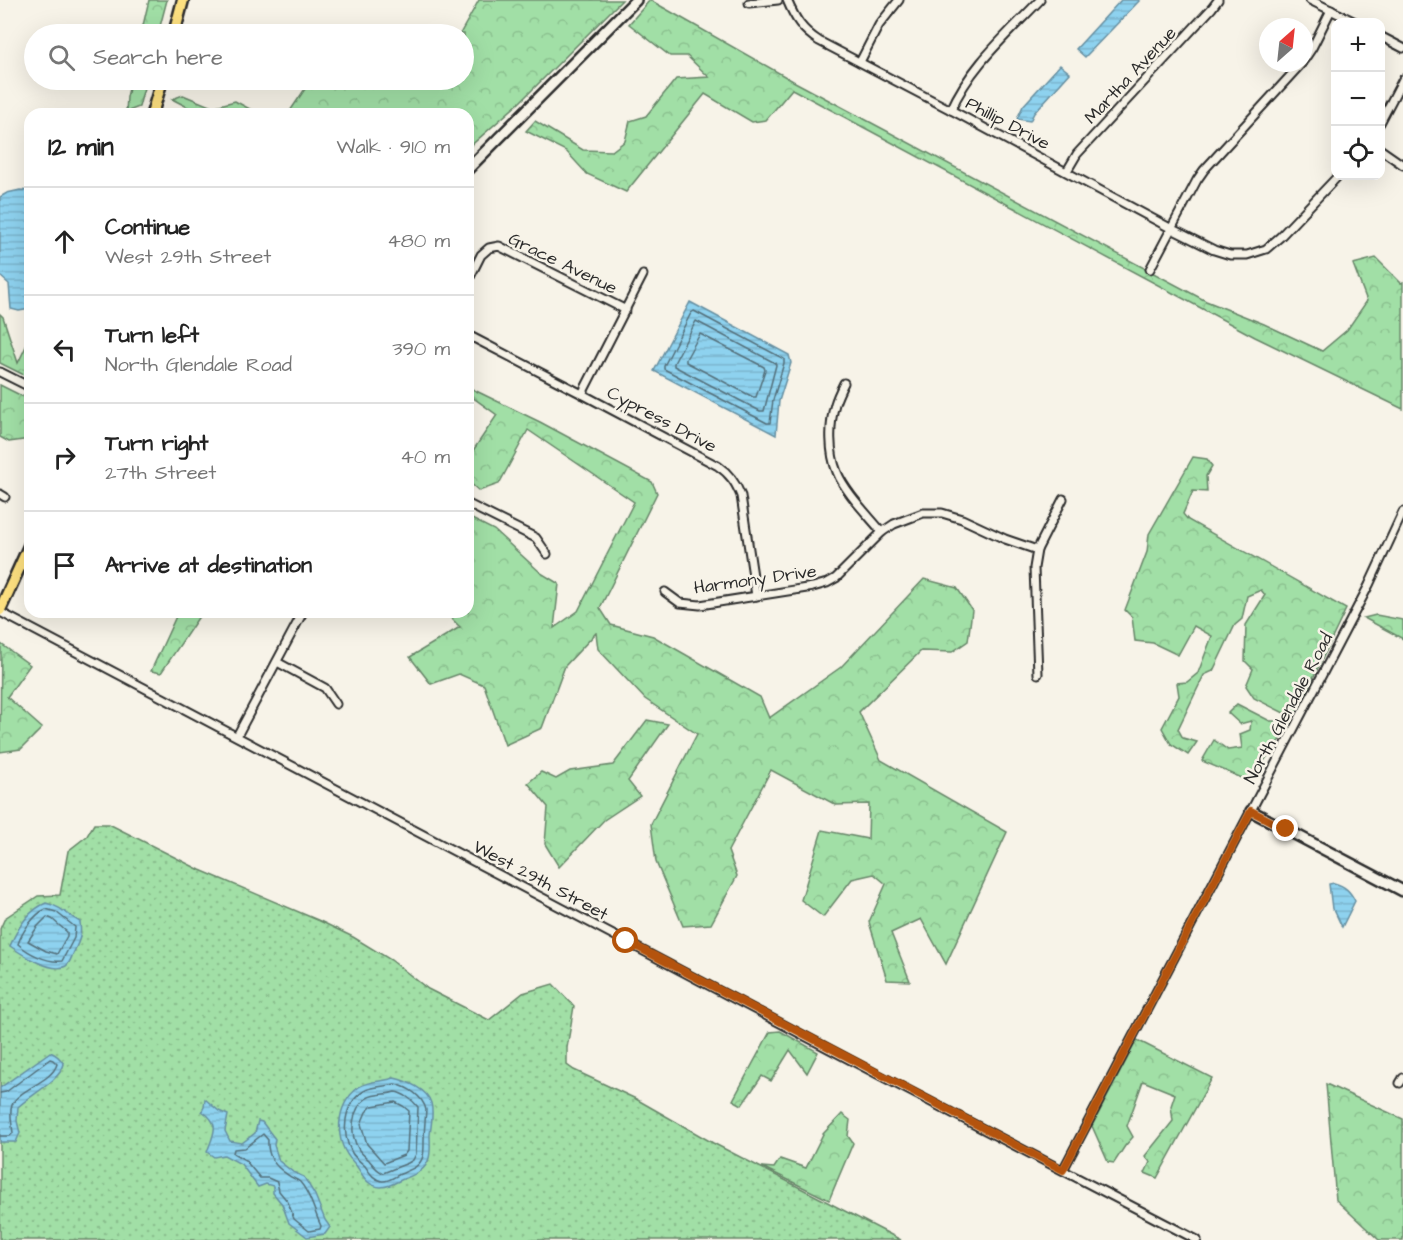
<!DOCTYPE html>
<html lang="en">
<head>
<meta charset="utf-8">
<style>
  body { margin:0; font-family:"Architects Daughter",sans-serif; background:#f6f6f6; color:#222 }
  .controls { position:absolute; right:18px; top:18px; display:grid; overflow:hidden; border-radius:12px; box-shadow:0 6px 24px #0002 }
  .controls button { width:54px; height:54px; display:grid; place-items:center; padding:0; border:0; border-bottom:2px solid #e0e0e0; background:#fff; color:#222; font:30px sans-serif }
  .compass { position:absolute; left:1259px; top:18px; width:54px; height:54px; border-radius:50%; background:#fff; box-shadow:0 6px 24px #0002; rotate:27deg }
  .stop { position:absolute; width:18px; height:18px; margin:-14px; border:4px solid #b45309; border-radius:50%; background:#fff }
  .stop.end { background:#b45309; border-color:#fff; box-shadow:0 2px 6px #0008 }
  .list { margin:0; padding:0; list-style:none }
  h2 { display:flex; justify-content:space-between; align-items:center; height:78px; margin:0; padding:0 24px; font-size:26px }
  h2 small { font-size:20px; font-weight:400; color:#767676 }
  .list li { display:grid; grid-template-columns:39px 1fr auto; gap:18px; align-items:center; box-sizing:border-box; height:108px; padding:0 24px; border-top:2px solid #e0e0e0 }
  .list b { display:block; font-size:22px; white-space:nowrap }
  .list p { margin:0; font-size:20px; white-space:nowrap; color:#767676 }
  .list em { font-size:20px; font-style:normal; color:#767676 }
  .icon { flex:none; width:33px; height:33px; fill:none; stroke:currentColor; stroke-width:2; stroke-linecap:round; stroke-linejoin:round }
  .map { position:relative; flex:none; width:1403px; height:1240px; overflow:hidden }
  .search { position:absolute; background:#fff; box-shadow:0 6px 24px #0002; left:24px; top:24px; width:450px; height:66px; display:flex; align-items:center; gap:15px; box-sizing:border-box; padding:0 21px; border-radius:33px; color:#767676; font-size:22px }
  .panel { position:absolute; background:#fff; box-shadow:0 6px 24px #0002; left:24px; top:108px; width:450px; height:510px; border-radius:18px }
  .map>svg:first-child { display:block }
  .grass { fill:url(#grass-dots); stroke:#668568; stroke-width:1.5 }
  .forest { fill:url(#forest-crowns); stroke:#668568; stroke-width:1.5 }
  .water { fill:url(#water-rules); stroke:#668fa1; stroke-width:1.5 }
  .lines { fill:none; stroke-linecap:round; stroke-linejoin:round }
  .shore { stroke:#536e79; stroke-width:1.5 }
  .minor-casing { stroke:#2b2b2b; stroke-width:11 }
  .tertiary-casing { stroke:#2b2b2b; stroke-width:14 }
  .primary-casing { stroke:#2b2b2b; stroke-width:15 }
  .minor { stroke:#f7f3e8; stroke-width:7 }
  .tertiary { stroke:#f7f3e8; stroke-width:9 }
  .primary { stroke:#fde080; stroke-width:10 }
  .route { stroke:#b45309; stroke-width:8 }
  .labels { text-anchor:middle; stroke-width:5; stroke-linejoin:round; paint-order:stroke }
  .street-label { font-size:18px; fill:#2b2b2b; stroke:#f7f3e8 }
</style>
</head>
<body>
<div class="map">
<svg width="1403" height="1240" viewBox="0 0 1403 1240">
  <defs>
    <pattern id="grass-dots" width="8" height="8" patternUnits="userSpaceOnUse" patternTransform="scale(1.5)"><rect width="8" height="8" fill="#a1dfa6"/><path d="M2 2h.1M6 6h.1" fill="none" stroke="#8bc08f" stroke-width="1.8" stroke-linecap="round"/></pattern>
    <pattern id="forest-crowns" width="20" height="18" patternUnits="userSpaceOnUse" patternTransform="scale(1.5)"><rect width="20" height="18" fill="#a1dfa6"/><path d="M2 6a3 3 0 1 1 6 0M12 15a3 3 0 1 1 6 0" fill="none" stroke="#8bc08f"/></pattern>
    <pattern id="water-rules" width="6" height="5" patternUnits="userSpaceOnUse" patternTransform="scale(1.5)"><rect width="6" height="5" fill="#8ed2ef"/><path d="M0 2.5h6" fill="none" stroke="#7bb4cd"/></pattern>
  </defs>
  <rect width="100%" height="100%" fill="#f7f3e8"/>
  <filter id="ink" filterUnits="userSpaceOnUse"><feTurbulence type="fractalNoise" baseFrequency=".0167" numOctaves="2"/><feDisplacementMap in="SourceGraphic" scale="12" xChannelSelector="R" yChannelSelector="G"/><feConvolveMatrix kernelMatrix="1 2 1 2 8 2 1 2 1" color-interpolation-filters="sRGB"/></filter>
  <g filter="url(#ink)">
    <path class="grass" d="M94,824H109L200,870L320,921L353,937L391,960L428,989L489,1020L523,993L553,984L574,1006L567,1048V1065L574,1070L636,1099L713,1143L901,1240H0V929L5,918L38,896L60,895L68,851L87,836Z"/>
    <g class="forest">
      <path d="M149,0H167L158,34H141Z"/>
      <path d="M479,0H622L519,103L468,148V114H288L311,80H464V34H460Z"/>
      <path d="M650,0L793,81L1206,301L1264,324L1322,351L1347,330L1367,301L1353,264L1376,258L1401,283L1403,282V409L1255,337L792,89L766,120L752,122L705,94L626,192L587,174L566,151L526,131L535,121L583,150L612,151L625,141L630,121L646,116L676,79L709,77L687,56H670L629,24Z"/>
      <path d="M131,80H146L139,107L126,112L127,97Z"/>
      <path d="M183,95L212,107L235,101L259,114H201L172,99Z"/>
      <path d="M0,314L3,317L18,363L30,338V378L0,363Z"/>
      <path d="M0,385L30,400V439L9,442L0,437Z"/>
      <path d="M468,387L540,422L652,482L657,493L600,608L611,625L653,636L760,697L769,718L841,667L924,579L957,588L972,610L968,641L952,652L921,651L859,712L881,760L1007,832L946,964L921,919L891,933L910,981L887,980L869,922L886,884L874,874L852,879L823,917L801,900L822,830L868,839L869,804L836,805L771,770L728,851L737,876L711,924L683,926L656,862L651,824L697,734L645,699L598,649L596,633L565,666L542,728L505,745L484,685L459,674L431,684L410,657L460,627L445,612H468V517L494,530L541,573L559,584L554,628L578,611L634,502L528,430L499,484L479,491L468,481V458L497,415L468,394Z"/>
      <path d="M1193,457L1207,459L1212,466L1206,476L1207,492L1193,491L1183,514L1188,520L1346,609L1290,726L1249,781L1202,761L1214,740L1228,750L1242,748L1240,734L1250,730L1251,721L1240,724L1228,713L1237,704L1270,721H1286V714L1254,698L1246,686L1253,669L1245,661L1246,625L1265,595L1261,590L1247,596L1242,619L1235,625L1213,671L1204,675L1178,729L1183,738L1197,742L1188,755L1171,744L1162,728L1179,696L1177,683L1187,682L1198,673L1212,636L1194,626L1178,655L1153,643L1135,641L1132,617L1125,610L1147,552L1149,534Z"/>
      <path d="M178,612H202L161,673L151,671Z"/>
      <path d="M1376,615L1403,620V639L1364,618Z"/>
      <path d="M1,644L30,665L7,697L42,728L21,749L0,752Z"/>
      <path d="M647,720L668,724L628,781L640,796L604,820L559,867L545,844L548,807L528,783L541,772L556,779L570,771L613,765Z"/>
      <path d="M780,1031L818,1052L807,1073L790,1050L771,1081L762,1076L742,1105L733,1100L770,1032Z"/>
      <path d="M1137,1040L1212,1078L1157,1178L1145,1173L1150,1162L1145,1156L1173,1121L1171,1106L1175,1094L1143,1081L1127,1126L1133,1137L1125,1146L1114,1163L1108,1162L1092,1126Z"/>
      <path d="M1326,1084L1403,1119V1240H1379L1336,1200Z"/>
      <path d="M842,1114L850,1120L848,1136L853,1143L829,1200L762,1167L774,1168L780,1159L806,1168L823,1134Z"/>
    </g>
    <g class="water">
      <path d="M1121,0H1140L1085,57L1076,49Z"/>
      <path d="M1060,65L1070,73L1034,113L1030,121L1017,119L1023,106Z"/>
      <path d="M20,190L30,191V309L19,311L11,309L9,284L0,276V197L7,193Z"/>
      <path d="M690,302L789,355L791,363L779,401L776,435L654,371Z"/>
      <path d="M1334,883C1345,886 1350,891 1355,901L1342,927L1335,912L1332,909L1329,884Z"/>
      <path d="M46,903C62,907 66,914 80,922C82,937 79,941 73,954C71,958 70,963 66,966C52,974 21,954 10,946C17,929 29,910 46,903Z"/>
      <path d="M50,1052C56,1054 60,1058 64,1064C60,1081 30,1095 18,1107L17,1121L20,1133L16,1142H0V1088Z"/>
      <path d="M394,1078C407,1081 427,1089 431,1103C434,1113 431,1125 430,1135C430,1142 431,1151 429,1158C426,1170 416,1174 406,1178C392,1183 382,1193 368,1182C362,1177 359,1168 354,1163C333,1142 335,1105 359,1087C369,1080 383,1082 394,1078Z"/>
      <path d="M205,1099L219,1111L228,1115L225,1131L230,1141L242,1143L255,1133L258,1121L262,1122L275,1139L274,1145L279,1161L293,1172L304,1177L315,1195L325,1220L330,1227L325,1234L307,1237L289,1223L282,1204L273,1193V1186L266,1184L258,1187L241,1164L224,1155L214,1157L207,1152C214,1133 221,1124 202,1111L204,1107Z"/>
    </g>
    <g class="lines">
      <g class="shore">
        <path d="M694,311L784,359V363L773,400L770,423H767L664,369V366L691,313Z"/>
        <path d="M696,321L775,363L776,365L764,411H760L674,366V363Z"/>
        <path d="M700,334L764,367L765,370L756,397H753L686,362V359Z"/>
        <path d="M46,909L56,912L75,927L74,938L62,961C47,963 28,953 18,944C22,932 34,914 46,909Z"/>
        <path d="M47,917L52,919L67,932V936L57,954L46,951L28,941L38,926Z"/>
        <path d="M395,1084C408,1087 423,1096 426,1110C425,1121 424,1132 424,1142C424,1147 424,1152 423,1156C420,1167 411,1169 403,1173C396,1175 390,1182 382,1181C373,1179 370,1173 365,1166C361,1162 355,1158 352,1153C341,1133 343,1104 364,1091C372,1086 385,1087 395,1084Z"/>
        <path d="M395,1092C403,1093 413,1100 418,1107L416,1154L413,1160L408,1163L383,1173C376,1170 374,1166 369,1160C366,1157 362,1154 359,1150C349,1134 351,1109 367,1098C375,1093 387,1095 395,1092Z"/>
        <path d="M0,1093L6,1092L50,1059L53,1060L57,1064C52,1082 18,1089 12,1105C9,1113 12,1125 13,1133L10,1136H0"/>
        <path d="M395,1102L403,1106L409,1111L407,1151L404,1155L384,1163L367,1144L361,1124L366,1112L372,1106Z"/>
        <path d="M263,1134L268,1140C267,1156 274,1166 288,1175C291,1178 297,1179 300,1182C311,1194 314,1212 321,1226L320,1229L309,1231L294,1219L288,1202L279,1191L277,1182L268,1178H260L245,1160L233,1153L234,1149L245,1148Z"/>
      </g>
      <defs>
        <g id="minor">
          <path d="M787,0C795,19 802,30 819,41L951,110L1172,229L1214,250L1230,255H1247L1266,249L1280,237L1338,176"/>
          <path d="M1310,0L1355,22"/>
          <path d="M749,3L778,0"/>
          <path d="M1380,36L1403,48"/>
          <path d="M1304,60L1312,48L1331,10"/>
          <path d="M860,62L879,25L899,0"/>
          <path d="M951,110C970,66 1008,34 1040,0"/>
          <path d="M1380,123L1403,79"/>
          <path d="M1380,149L1403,165"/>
          <path d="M1067,171L1077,154L1212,8L1218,0"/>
          <path d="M1150,269L1197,180L1204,170L1302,63"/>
          <path d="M468,281L481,255L489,248L499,246L626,310"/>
          <path d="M468,335L582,394L718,466C730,474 736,483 741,496L756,596"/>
          <path d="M0,372L30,387"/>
          <path d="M844,383C841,389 837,397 835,404C829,424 829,453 837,472C845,492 868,515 882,532"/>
          <path d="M582,394L643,275"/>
          <path d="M0,494L5,497"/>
          <path d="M468,504L536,538L547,554"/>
          <path d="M665,592L680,603L700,605L813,587L827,583L836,578L882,532L894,524L923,513H942L962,519L1005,539L1037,550"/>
          <path d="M0,612L879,1075L1197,1240"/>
          <path d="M277,662L325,688L336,704"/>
          <path d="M1038,674L1034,568L1037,550L1063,499"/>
          <path d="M237,736L303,612"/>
          <path d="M1400,1083L1403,1078"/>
          <path d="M1063,1170L1369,585L1403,512"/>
        </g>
        <g id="tertiary">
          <path d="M468,169L636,0"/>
          <path d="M1251,811L1403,891"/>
        </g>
        <g id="primary">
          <path d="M174,34L183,0"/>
          <path d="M152,114L162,80"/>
          <path d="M0,610L30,544"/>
        </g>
      </defs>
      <use href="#minor" class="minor-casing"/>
      <use href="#tertiary" class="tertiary-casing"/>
      <use href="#primary" class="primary-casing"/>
      <use href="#minor" class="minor"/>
      <use href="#tertiary" class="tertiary"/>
      <use href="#primary" class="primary"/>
    </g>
  </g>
  <g class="lines" filter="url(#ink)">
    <path class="route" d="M626,941L1063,1170L1251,811L1286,829"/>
  </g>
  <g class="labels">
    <g class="street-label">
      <text transform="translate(1130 75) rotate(-47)" y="6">Martha Avenue</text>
      <text transform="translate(1008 123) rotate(28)" y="6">Phillip Drive</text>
      <text transform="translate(563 263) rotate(26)" y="6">Grace Avenue</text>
      <text transform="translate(662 419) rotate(28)" y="6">Cypress Drive</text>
      <text transform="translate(755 579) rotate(-8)" y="6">Harmony Drive</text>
      <text transform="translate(1288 708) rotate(-62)" y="6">North Glendale Road</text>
      <text transform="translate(541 880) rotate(28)" y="6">West 29th Street</text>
    </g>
  </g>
</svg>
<div class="controls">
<button>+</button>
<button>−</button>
<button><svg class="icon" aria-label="locate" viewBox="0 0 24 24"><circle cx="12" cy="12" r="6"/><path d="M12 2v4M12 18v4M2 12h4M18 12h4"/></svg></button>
</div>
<svg class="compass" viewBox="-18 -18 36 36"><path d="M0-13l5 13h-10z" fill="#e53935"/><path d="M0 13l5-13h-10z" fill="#767676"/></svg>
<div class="stop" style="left:626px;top:941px"></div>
<div class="stop end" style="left:1286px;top:829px"></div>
<div class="search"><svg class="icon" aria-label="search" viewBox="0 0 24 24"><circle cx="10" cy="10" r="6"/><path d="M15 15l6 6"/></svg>Search here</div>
<section class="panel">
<h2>12 min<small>Walk · 910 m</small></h2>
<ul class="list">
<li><svg class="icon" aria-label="ahead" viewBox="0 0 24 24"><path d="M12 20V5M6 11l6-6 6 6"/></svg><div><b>Continue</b><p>West 29th Street</p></div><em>480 m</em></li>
<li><svg class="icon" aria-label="left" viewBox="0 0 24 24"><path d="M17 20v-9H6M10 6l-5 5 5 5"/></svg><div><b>Turn left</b><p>North Glendale Road</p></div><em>390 m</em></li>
<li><svg class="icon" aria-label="right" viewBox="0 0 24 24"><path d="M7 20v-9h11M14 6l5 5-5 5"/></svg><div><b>Turn right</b><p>27th Street</p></div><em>40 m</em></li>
<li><svg class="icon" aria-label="arrive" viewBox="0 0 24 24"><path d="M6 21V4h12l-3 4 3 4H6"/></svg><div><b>Arrive at destination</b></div></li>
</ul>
</section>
</div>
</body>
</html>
